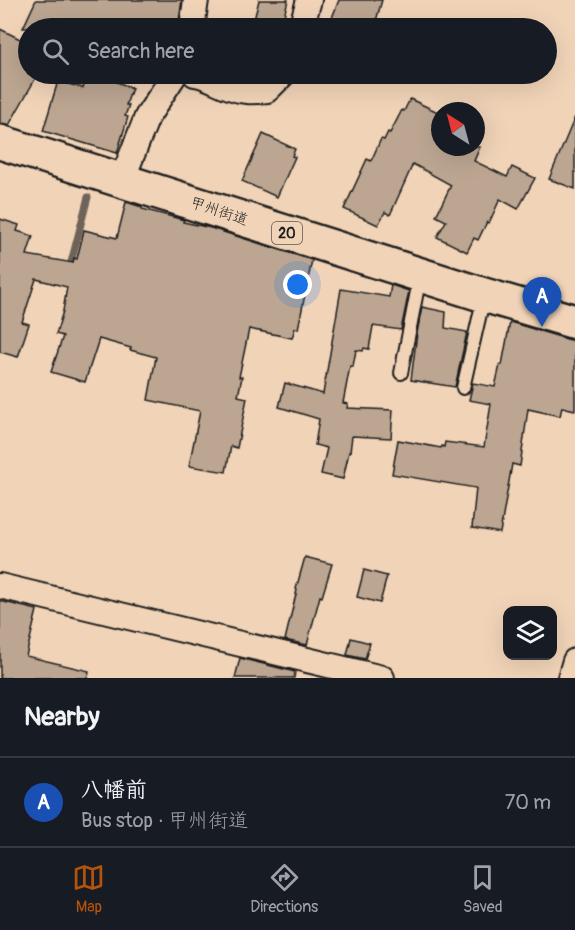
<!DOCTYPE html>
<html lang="en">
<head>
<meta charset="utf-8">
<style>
  body { margin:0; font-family:Pangolin,"Klee One",sans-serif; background:#20242c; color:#f1f3f6 }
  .controls { position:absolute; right:18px; bottom:18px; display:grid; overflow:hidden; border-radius:12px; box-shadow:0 6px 24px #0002 }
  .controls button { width:54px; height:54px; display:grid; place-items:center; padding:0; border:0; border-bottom:2px solid #363941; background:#171b24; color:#f1f3f6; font:30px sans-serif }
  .compass { position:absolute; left:431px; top:102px; width:54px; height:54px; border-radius:50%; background:#171b24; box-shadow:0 6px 24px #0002; rotate:324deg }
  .you { position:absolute; left:298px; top:285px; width:21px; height:21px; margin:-15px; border:4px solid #fff; border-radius:50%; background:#1a73e8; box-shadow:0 0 0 9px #1a73e833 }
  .badge { display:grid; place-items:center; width:39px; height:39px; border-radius:50%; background:#b45309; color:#fff; font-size:20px; font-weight:700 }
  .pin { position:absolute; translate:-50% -50px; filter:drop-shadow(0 2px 3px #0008) }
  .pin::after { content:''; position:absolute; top:32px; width:21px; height:18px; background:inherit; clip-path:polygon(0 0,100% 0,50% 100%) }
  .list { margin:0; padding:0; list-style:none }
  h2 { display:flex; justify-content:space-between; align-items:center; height:78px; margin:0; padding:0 24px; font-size:26px }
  h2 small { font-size:20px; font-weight:400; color:#9ea1a6 }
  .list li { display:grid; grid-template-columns:39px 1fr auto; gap:18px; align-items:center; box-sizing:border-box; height:90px; padding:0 24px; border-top:2px solid #363941 }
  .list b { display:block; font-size:22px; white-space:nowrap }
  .list p { margin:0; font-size:20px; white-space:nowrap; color:#9ea1a6 }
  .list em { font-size:20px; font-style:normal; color:#9ea1a6 }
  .icon { flex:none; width:33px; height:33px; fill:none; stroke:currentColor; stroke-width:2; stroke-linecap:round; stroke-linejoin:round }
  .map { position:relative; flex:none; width:575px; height:678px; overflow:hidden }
  .search { position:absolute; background:#171b24; box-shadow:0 6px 24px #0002; left:18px; right:18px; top:18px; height:66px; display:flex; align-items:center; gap:15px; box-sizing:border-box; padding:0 21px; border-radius:33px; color:#9ea1a6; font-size:22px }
  .sheet { height:168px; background:#171b24 }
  nav { display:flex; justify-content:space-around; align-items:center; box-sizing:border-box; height:84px; border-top:2px solid #363941; background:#171b24; font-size:16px; color:#9ea1a6 }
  nav a { display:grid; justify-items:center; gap:3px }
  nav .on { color:#b45309 }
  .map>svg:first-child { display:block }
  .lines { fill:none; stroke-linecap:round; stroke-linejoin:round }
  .stream { stroke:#6e6358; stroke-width:7 }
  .building { fill:#bca692; stroke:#1c1c1c; stroke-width:1.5 }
  .lane-casing { stroke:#1c1c1c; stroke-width:16 }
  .street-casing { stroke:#1c1c1c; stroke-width:28 }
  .highway-casing { stroke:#1c1c1c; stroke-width:38 }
  .lane { stroke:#f1d4b8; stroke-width:12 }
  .street { stroke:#f1d4b8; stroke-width:24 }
  .highway { stroke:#f1d4b8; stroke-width:33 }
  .labels { text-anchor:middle; stroke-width:5; stroke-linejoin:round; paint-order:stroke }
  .shield { fill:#f1d4b8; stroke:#5c534b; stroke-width:1.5 }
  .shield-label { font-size:14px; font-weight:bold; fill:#1c1c1c }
  .street-label { font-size:15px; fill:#1c1c1c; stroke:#f1d4b8 }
</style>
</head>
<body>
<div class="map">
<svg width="575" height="678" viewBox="0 0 575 678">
  <rect width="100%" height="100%" fill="#f1d4b8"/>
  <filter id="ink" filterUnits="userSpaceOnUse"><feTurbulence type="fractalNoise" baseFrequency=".0167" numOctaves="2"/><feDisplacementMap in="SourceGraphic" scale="12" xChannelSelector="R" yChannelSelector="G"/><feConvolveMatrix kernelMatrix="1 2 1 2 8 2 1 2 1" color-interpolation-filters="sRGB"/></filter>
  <g filter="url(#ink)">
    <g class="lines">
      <path class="stream" d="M69,270L88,197"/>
    </g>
    <g class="building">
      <path d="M36,0H182L178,28H74L75,25L67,21L63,28H23Z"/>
      <path d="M259,0H288L281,28H252Z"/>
      <path d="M339,0H382L374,28H328Z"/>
      <path d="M0,29L28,43V74H38L9,125L0,124Z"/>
      <path d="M89,74H115L112,80L132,88L126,105H129L125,116L128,117L117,153L43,131L58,81L83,88Z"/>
      <path d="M410,99L440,113V147H480L474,161L507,177L512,167L535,178L518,209L500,199L489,223L487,222L478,240L474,238L467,252L437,237L446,221L436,216L451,185L413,164L390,215L385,212L378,225L344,209L367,159L371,161L381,139L384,140L388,132L390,133L402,110L404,111Z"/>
      <path d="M575,117V189L549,179Z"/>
      <path d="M263,134L295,149L292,156L295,157L277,197L242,181Z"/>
      <path d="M126,202L142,207V209L184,220L183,222L211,228L312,260L298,329L295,328L292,338L249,329L239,377H242L238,396L247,398L237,448L231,446L226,472L189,466L200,411L148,400L156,357L130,350L131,348L99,339L85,382L51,372L63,336L56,334L63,311L67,287L36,279L22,322L29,324L18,357L0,352V219L19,225L17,231L33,236L27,255L73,263L74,258L77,259L84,230L117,238Z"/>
      <path d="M391,285L409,291L401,330L373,326L369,349L364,348L363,351L356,350L353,366H350L343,403L348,404L347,408L393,410L391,438L352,436L350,452H349L343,479L321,474L327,448L315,445L319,419L279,407L285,383L323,394L341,289L389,297Z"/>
      <path d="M422,307L446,312L445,328L467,332L455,387L411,380L417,333Z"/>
      <path d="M510,322L570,340H575V410L562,407L560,416L528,409L520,466L512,464L500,533L472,528L476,488L392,474L398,440L441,448L442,446L444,447L445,442L484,447L491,404L469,400L473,383L495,387L500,365H502Z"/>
      <path d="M305,557L332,564L322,597L320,596L307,645L285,640L297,590L296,589Z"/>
      <path d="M364,570L387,576L380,603L357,597Z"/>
      <path d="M0,601L37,610L26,656L89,671L88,678H0Z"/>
      <path d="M351,638L370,643L365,659L347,655Z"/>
      <path d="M240,658L295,672L294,678H235Z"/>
    </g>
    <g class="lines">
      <defs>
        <g id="lane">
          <path d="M401,373L420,276"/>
          <path d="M463,388L484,296"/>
        </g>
        <g id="street">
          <path d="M192,28L196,0"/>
          <path d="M301,28L309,0"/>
          <path d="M195,74C206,75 216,82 227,86C242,92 252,92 267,90L283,74"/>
          <path d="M122,180L147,117L175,74"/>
          <path d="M0,586L382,678"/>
          <path d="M570,678L575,661"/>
        </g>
        <path id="highway" d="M0,142L484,295L575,322"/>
      </defs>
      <use href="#lane" class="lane-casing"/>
      <use href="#street" class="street-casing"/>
      <use href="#highway" class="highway-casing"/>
      <use href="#lane" class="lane"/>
      <use href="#street" class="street"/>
      <use href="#highway" class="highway"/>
    </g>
  </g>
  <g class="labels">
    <rect class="shield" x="272" y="222" width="30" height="22" rx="4.5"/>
    <g class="shield-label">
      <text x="287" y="238">20</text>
    </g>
    <g class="street-label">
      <text transform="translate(219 211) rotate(18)" y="5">甲州街道</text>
    </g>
  </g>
</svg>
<div class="controls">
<button><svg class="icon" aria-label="layers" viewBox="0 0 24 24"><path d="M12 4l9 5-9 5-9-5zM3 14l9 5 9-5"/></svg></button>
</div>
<svg class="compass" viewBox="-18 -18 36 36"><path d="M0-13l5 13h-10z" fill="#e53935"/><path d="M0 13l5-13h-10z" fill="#9ea1a6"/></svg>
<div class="you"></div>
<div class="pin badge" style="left:542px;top:327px;background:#1a4fb4">A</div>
<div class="search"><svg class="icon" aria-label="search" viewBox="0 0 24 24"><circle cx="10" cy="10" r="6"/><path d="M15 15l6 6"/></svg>Search here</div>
</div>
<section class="sheet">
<h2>Nearby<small></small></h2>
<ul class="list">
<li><span class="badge" style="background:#1a4fb4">A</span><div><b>八幡前</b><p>Bus stop · 甲州街道</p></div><em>70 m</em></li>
</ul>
</section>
<nav>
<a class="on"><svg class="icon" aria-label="map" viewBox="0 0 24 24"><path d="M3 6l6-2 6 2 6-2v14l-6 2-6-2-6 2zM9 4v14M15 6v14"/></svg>Map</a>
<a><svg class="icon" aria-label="directions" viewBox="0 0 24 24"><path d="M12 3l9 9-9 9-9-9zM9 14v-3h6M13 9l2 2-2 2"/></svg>Directions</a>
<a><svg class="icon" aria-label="saved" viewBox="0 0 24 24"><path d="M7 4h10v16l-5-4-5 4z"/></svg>Saved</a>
</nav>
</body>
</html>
